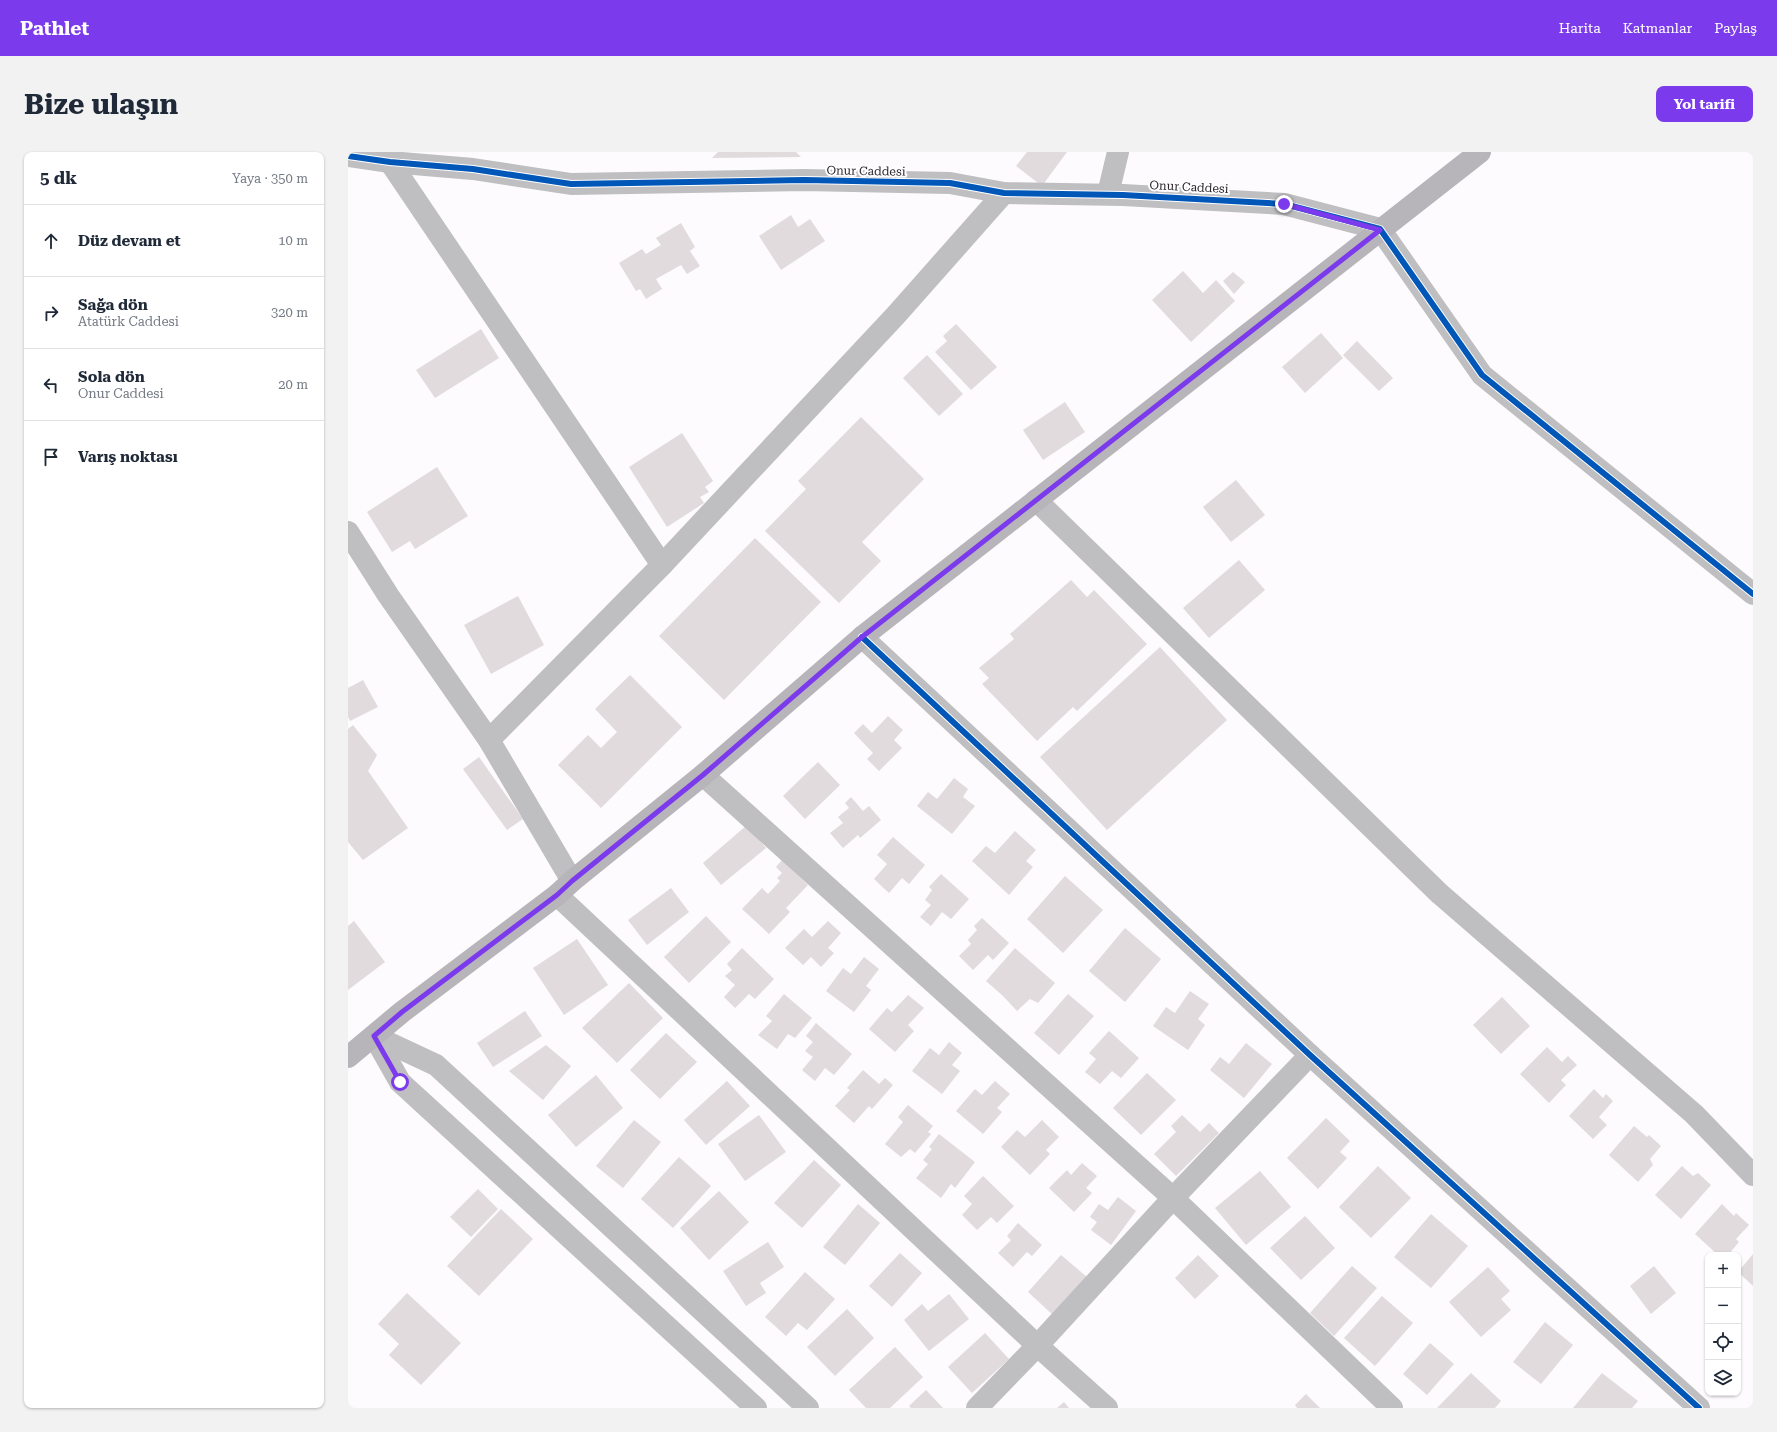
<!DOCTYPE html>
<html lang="tr">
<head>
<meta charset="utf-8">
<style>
  body { margin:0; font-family:"Roboto Serif",serif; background:#f2f2f3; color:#1f2937 }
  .controls { position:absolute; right:12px; bottom:12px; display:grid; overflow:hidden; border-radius:8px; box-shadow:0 1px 3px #0004 }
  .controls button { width:36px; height:36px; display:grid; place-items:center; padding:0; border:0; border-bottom:1px solid #e0e1e3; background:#fff; color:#1f2937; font:20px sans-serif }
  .stop { position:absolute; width:12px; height:12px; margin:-9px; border:3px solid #7c3aed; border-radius:50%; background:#fff }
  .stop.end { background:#7c3aed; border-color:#fff; box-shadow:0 1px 4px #0008 }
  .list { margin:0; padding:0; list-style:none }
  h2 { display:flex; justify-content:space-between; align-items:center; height:52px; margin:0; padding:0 16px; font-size:17px }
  h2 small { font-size:13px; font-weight:400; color:#747a83 }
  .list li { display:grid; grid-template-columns:26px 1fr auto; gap:12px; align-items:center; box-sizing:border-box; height:72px; padding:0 16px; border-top:1px solid #e0e1e3 }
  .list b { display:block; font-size:15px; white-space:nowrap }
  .list p { margin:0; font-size:13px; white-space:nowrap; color:#747a83 }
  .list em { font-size:13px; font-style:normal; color:#747a83 }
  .icon { flex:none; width:22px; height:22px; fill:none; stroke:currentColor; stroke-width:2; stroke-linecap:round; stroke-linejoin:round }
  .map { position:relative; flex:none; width:1405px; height:1256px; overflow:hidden; border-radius:8px }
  header { display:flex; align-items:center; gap:24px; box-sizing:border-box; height:56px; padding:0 20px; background:#7c3aed; color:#fff }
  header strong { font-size:19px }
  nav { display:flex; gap:22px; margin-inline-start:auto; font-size:14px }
  .intro { display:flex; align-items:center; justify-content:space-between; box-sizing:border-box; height:96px; padding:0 24px }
  h1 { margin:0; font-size:28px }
  .button { padding:10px 18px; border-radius:8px; background:#7c3aed; color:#fff; font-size:14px; font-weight:700 }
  main { display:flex; gap:24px; padding:0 24px }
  aside { flex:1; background:#fff; border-radius:8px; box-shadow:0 1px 3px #0004 }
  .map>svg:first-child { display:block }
  .building { fill:#e1dbde }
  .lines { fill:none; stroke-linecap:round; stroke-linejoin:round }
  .minor { stroke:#bfbec1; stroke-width:22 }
  .major { stroke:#b7b5ba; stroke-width:22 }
  .cycleway-casing { stroke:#fff; stroke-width:8 }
  .cycleway { stroke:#0057b8; stroke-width:6 }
  .route { stroke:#7c3aed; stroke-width:5 }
  .labels { text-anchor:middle; stroke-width:4; stroke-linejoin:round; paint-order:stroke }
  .street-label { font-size:12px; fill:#2c252c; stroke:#fff }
</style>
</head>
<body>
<header>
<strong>Pathlet</strong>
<nav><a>Harita</a><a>Katmanlar</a><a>Paylaş</a></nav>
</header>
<div class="intro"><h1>Bize ulaşın</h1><a class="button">Yol tarifi</a></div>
<main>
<aside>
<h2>5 dk<small>Yaya · 350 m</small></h2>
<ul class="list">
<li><svg class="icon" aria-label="ahead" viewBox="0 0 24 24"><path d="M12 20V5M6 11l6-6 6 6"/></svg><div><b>Düz devam et</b></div><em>10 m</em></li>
<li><svg class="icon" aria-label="right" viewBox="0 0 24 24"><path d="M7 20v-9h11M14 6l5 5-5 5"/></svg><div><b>Sağa dön</b><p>Atatürk Caddesi</p></div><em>320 m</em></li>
<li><svg class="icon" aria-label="left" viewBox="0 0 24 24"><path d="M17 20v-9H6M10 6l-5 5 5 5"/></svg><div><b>Sola dön</b><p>Onur Caddesi</p></div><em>20 m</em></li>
<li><svg class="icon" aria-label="arrive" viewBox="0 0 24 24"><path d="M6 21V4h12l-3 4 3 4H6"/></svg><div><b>Varış noktası</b></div></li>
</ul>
</aside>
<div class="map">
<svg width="1405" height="1256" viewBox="0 0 1405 1256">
  <rect width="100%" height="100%" fill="#fdfbfd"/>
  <g class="building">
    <path d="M370,0H448L453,5L364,6Z"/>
    <path d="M679,0H719L694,34L668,14Z"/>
    <path d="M443,63L450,75L462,67L477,89L433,118L411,84Z"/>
    <path d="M333,71L347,95L342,99L352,114L339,122L333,113L308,127L314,137L298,147L292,137L288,139L271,111L294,97L298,102L313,93L308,86Z"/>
    <path d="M835,119L855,141L868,128L887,149L843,190L804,148Z"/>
    <path d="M885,120L897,130L886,142L875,129Z"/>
    <path d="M608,172L649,215L623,238L587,200L599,189L595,184Z"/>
    <path d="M133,177L151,206L87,246L68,218Z"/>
    <path d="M973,181L995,206L957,241L934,215Z"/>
    <path d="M1009,189L1045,226L1031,239L995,203Z"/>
    <path d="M579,203L615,242L591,264L555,226Z"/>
    <path d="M717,250L737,280L695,308L675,278Z"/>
    <path d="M513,265L576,327L514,390L533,409L491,451L417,379L458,337L450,329Z"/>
    <path d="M334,281L365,329L357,335L361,340L352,345L356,351L319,375L281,315Z"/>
    <path d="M89,315L120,364L67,397L62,389L44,400L19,360Z"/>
    <path d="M888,328L917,363L883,390L855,355Z"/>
    <path d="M407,386L473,450L376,548L311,484Z"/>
    <path d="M891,408L917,438L861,486L835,456Z"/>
    <path d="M723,428L739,445L746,438L799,492L729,559L725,555L689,589L634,532L641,526L631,516L666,487L662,482Z"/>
    <path d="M170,444L196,493L143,522L116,473Z"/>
    <path d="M812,495L879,568L759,678L692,605Z"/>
    <path d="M282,523L334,575L253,656L210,613L240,583L253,596L269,580L247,557Z"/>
    <path d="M15,528L30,555L2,569L0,565V536Z"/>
    <path d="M540,564L555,578L546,588L554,596L531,619L519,607L525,601L506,581L515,572L524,581Z"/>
    <path d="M5,573L29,603L20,619L60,676L15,708L0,690V577Z"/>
    <path d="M131,605L175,667L159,678L115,617Z"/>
    <path d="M470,610L492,633L457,667L435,644Z"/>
    <path d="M606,626L620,637L615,645L627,654L604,682L569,654L580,640L589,647Z"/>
    <path d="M503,645L515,659L521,654L533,668L512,686L510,683L495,696L482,681L495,671L490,665L501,656L497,651Z"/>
    <path d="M399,673L418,696L373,733L355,711Z"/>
    <path d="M667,679L688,698L678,709L685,715L661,743L624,709L638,694L647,701Z"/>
    <path d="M545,685L577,713L561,732L554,726L541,741L526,727L539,712L529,703Z"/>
    <path d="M434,708L460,733L438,756L442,760L421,782L394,757L414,736L420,742L432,729L429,726L434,721L428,715Z"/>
    <path d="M593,722L621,747L603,767L594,760L583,774L572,765L583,753L577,748L584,738L581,735Z"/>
    <path d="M717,724L755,758L715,801L679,767Z"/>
    <path d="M323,736L341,760L299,793L280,768Z"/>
    <path d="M358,764L383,790L341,831L316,805Z"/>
    <path d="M634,766L661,791L645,808L640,803L625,818L611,804L623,792L620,788L629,778L626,774Z"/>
    <path d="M6,769L37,810L0,838V774Z"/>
    <path d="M480,769L493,781L480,796L486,801L473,815L463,805L455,813L437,796L456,777L464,785Z"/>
    <path d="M777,776L813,807L777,850L741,819Z"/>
    <path d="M229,787L260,833L216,863L185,816Z"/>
    <path d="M394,796L426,827L407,847L401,842L387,856L376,845L387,833L377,824L384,818L379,812Z"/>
    <path d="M667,796L707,831L690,851L682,847L669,859L655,844L638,829Z"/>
    <path d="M516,805L531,817L518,834L523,838L506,860L478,839L495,816L503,822Z"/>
    <path d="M281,831L315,866L269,911L234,876Z"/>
    <path d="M842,839L861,852L850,867L857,873L840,898L805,874L818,855L827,861Z"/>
    <path d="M436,842L464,866L447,886L440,882L429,897L410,883L424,869L418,864Z"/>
    <path d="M720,842L746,864L711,903L686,881Z"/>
    <path d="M560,843L576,856L560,873L566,879L547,900L521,877L539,856L544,860Z"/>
    <path d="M1154,845L1182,874L1153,902L1125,873Z"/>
    <path d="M177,859L194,884L145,915L129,891Z"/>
    <path d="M468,871L504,902L486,923L477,916L467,929L454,918L465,905L457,899L465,890L458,884Z"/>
    <path d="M761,879L791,906L773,926L764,919L752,932L737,920L748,907L741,901Z"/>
    <path d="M318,881L349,910L312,947L282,918Z"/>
    <path d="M601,890L614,901L604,913L612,919L594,942L564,919L582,896L591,903Z"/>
    <path d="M898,891L924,912L896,946L862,918L872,905L881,912Z"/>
    <path d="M198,893L223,914L195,948L161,919Z"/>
    <path d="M1199,895L1214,910L1220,904L1229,913L1213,928L1218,933L1201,951L1172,922Z"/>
    <path d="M515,918L531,932L537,926L545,933L524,957L521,954L506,971L487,954L502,938L499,936Z"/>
    <path d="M799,921L828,948L793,983L765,956Z"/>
    <path d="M248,923L275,956L228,995L200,963Z"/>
    <path d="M379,929L402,954L358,993L336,968Z"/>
    <path d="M647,929L662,942L649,956L654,960L635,982L608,959L627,937L634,943Z"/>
    <path d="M1246,937L1255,946L1258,942L1265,949L1251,965L1259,973L1245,987L1221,964Z"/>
    <path d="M560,953L585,974L580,980L583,982L567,1001L562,997L553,1005L537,992L555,970L550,965Z"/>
    <path d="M411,963L438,1000L397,1029L370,992Z"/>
    <path d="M834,963L852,980L861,971L871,981L828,1024L806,1002L828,980L823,974Z"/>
    <path d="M978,966L1002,989L992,1000L999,1006L970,1037L939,1006Z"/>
    <path d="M286,968L313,990L275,1036L248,1014Z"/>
    <path d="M694,968L711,985L698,998L702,1002L682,1023L653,995L669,978L677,985Z"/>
    <path d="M1286,974L1299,985L1301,983L1313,994L1302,1007L1305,1013L1290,1030L1261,1003Z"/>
    <path d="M591,982L627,1010L607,1036L603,1032L593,1046L568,1026L580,1012L575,1008L584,997L581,995Z"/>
    <path d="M331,1005L363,1034L325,1076L293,1047Z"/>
    <path d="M466,1008L493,1033L454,1076L426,1051Z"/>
    <path d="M734,1011L749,1024L738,1036L744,1041L726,1060L701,1036L719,1018L723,1023Z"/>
    <path d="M1030,1014L1063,1046L1023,1086L991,1055Z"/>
    <path d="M1334,1014L1345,1024L1350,1021L1363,1033L1333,1067L1307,1043Z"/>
    <path d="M912,1019L943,1055L898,1093L867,1056Z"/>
    <path d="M635,1024L666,1054L649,1071L643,1065L629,1078L614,1063L624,1052L616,1044Z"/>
    <path d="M130,1037L150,1057L123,1085L102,1065Z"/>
    <path d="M371,1039L401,1070L361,1108L332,1076Z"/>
    <path d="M770,1045L788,1059L763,1093L743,1078L749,1070L742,1065L751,1052L760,1058Z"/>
    <path d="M510,1052L532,1071L497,1113L475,1095Z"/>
    <path d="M1374,1052L1386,1064L1388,1061L1401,1073L1388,1087L1391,1090L1380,1103H1370L1347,1082Z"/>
    <path d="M153,1057L185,1087L131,1144L99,1114Z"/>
    <path d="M1083,1062L1120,1094L1083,1136L1046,1105Z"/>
    <path d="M957,1064L987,1096L953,1128L922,1096Z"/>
    <path d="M670,1071L694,1093L684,1104L679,1100L665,1115L650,1101L663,1088L659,1084Z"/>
    <path d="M420,1090L436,1115L412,1131L418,1141L398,1154L375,1119Z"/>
    <path d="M552,1101L574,1121L544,1155L521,1134Z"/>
    <path d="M1405,1102V1134L1390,1120Z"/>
    <path d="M713,1103L739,1125L705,1163L680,1140Z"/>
    <path d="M850,1103L871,1124L847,1147L827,1126Z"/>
    <path d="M1004,1114L1029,1136L986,1184L962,1161Z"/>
    <path d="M1306,1114L1328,1141L1303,1162L1282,1134Z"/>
    <path d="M1140,1115L1162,1139L1153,1147L1163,1158L1133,1185L1101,1150Z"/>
    <path d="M457,1120L487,1147L459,1178L450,1171L438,1184L417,1165Z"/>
    <path d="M59,1141L113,1191L73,1233L41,1203L51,1192L30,1172Z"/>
    <path d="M601,1142L621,1167L581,1199L556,1168L574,1152L580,1159Z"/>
    <path d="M1034,1144L1065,1171L1027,1214L996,1186Z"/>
    <path d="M499,1157L526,1186L487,1224L459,1195Z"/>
    <path d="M1197,1170L1225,1193L1193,1232L1165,1210Z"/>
    <path d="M637,1181L661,1207L624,1241L600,1215Z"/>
    <path d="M1082,1191L1106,1212L1079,1243L1055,1222Z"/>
    <path d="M547,1195L575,1225L542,1256H518L501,1238Z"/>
    <path d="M1123,1221L1153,1249L1147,1256H1089Z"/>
    <path d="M1254,1221L1290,1249L1284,1256H1225Z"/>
    <path d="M578,1238L595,1256H563L561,1254Z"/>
    <path d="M958,1242L972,1256H949L947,1253Z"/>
    <path d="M716,1250L721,1256H709Z"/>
  </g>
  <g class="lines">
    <g class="minor">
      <path d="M0,4L42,10L125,17L223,32L456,28L602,31L656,41L775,43L936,52L1032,77L1134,223L1405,442"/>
      <path d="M42,10L314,413"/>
      <path d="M760,42L770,0"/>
      <path d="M688,348L1092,742L1346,962L1405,1023"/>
      <path d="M0,380L40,443L141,588L224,729"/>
      <path d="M514,485L962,903L1351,1256"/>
      <path d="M141,588L314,413L548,163L656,41"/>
      <path d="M355,623L825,1046L1044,1256"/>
      <path d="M209,743L692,1196L759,1256"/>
      <path d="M26,884L88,913L460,1256"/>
      <path d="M26,884L52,930L408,1256"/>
      <path d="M629,1256L690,1193L825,1046L962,903"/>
    </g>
    <path class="major" d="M0,905L54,860L209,743L224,729L355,623L514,485L1132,0"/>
    <defs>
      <g id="cycleway">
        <path d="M0,4L42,10L125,17L223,32L456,28L602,31L656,41L775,43L936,52L1032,77L1134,223L1405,442"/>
        <path d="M514,485L962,903L1351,1256"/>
      </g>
    </defs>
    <use href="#cycleway" class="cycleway-casing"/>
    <use href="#cycleway" class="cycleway"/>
  </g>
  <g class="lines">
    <path class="route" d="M52,930L26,884L54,860L209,743L224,729L355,623L514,485L1032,78L936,52"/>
  </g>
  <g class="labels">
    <g class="street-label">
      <text transform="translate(518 19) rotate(1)" y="4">Onur Caddesi</text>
      <text transform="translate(841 35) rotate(3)" y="4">Onur Caddesi</text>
    </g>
  </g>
</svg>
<div class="controls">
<button>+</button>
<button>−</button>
<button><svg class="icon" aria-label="locate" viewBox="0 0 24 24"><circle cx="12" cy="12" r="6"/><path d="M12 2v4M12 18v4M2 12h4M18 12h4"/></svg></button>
<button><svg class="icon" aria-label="layers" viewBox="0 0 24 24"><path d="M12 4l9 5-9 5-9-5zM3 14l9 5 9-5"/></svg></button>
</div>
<div class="stop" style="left:52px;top:930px"></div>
<div class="stop end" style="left:936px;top:52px"></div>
</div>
</main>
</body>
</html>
